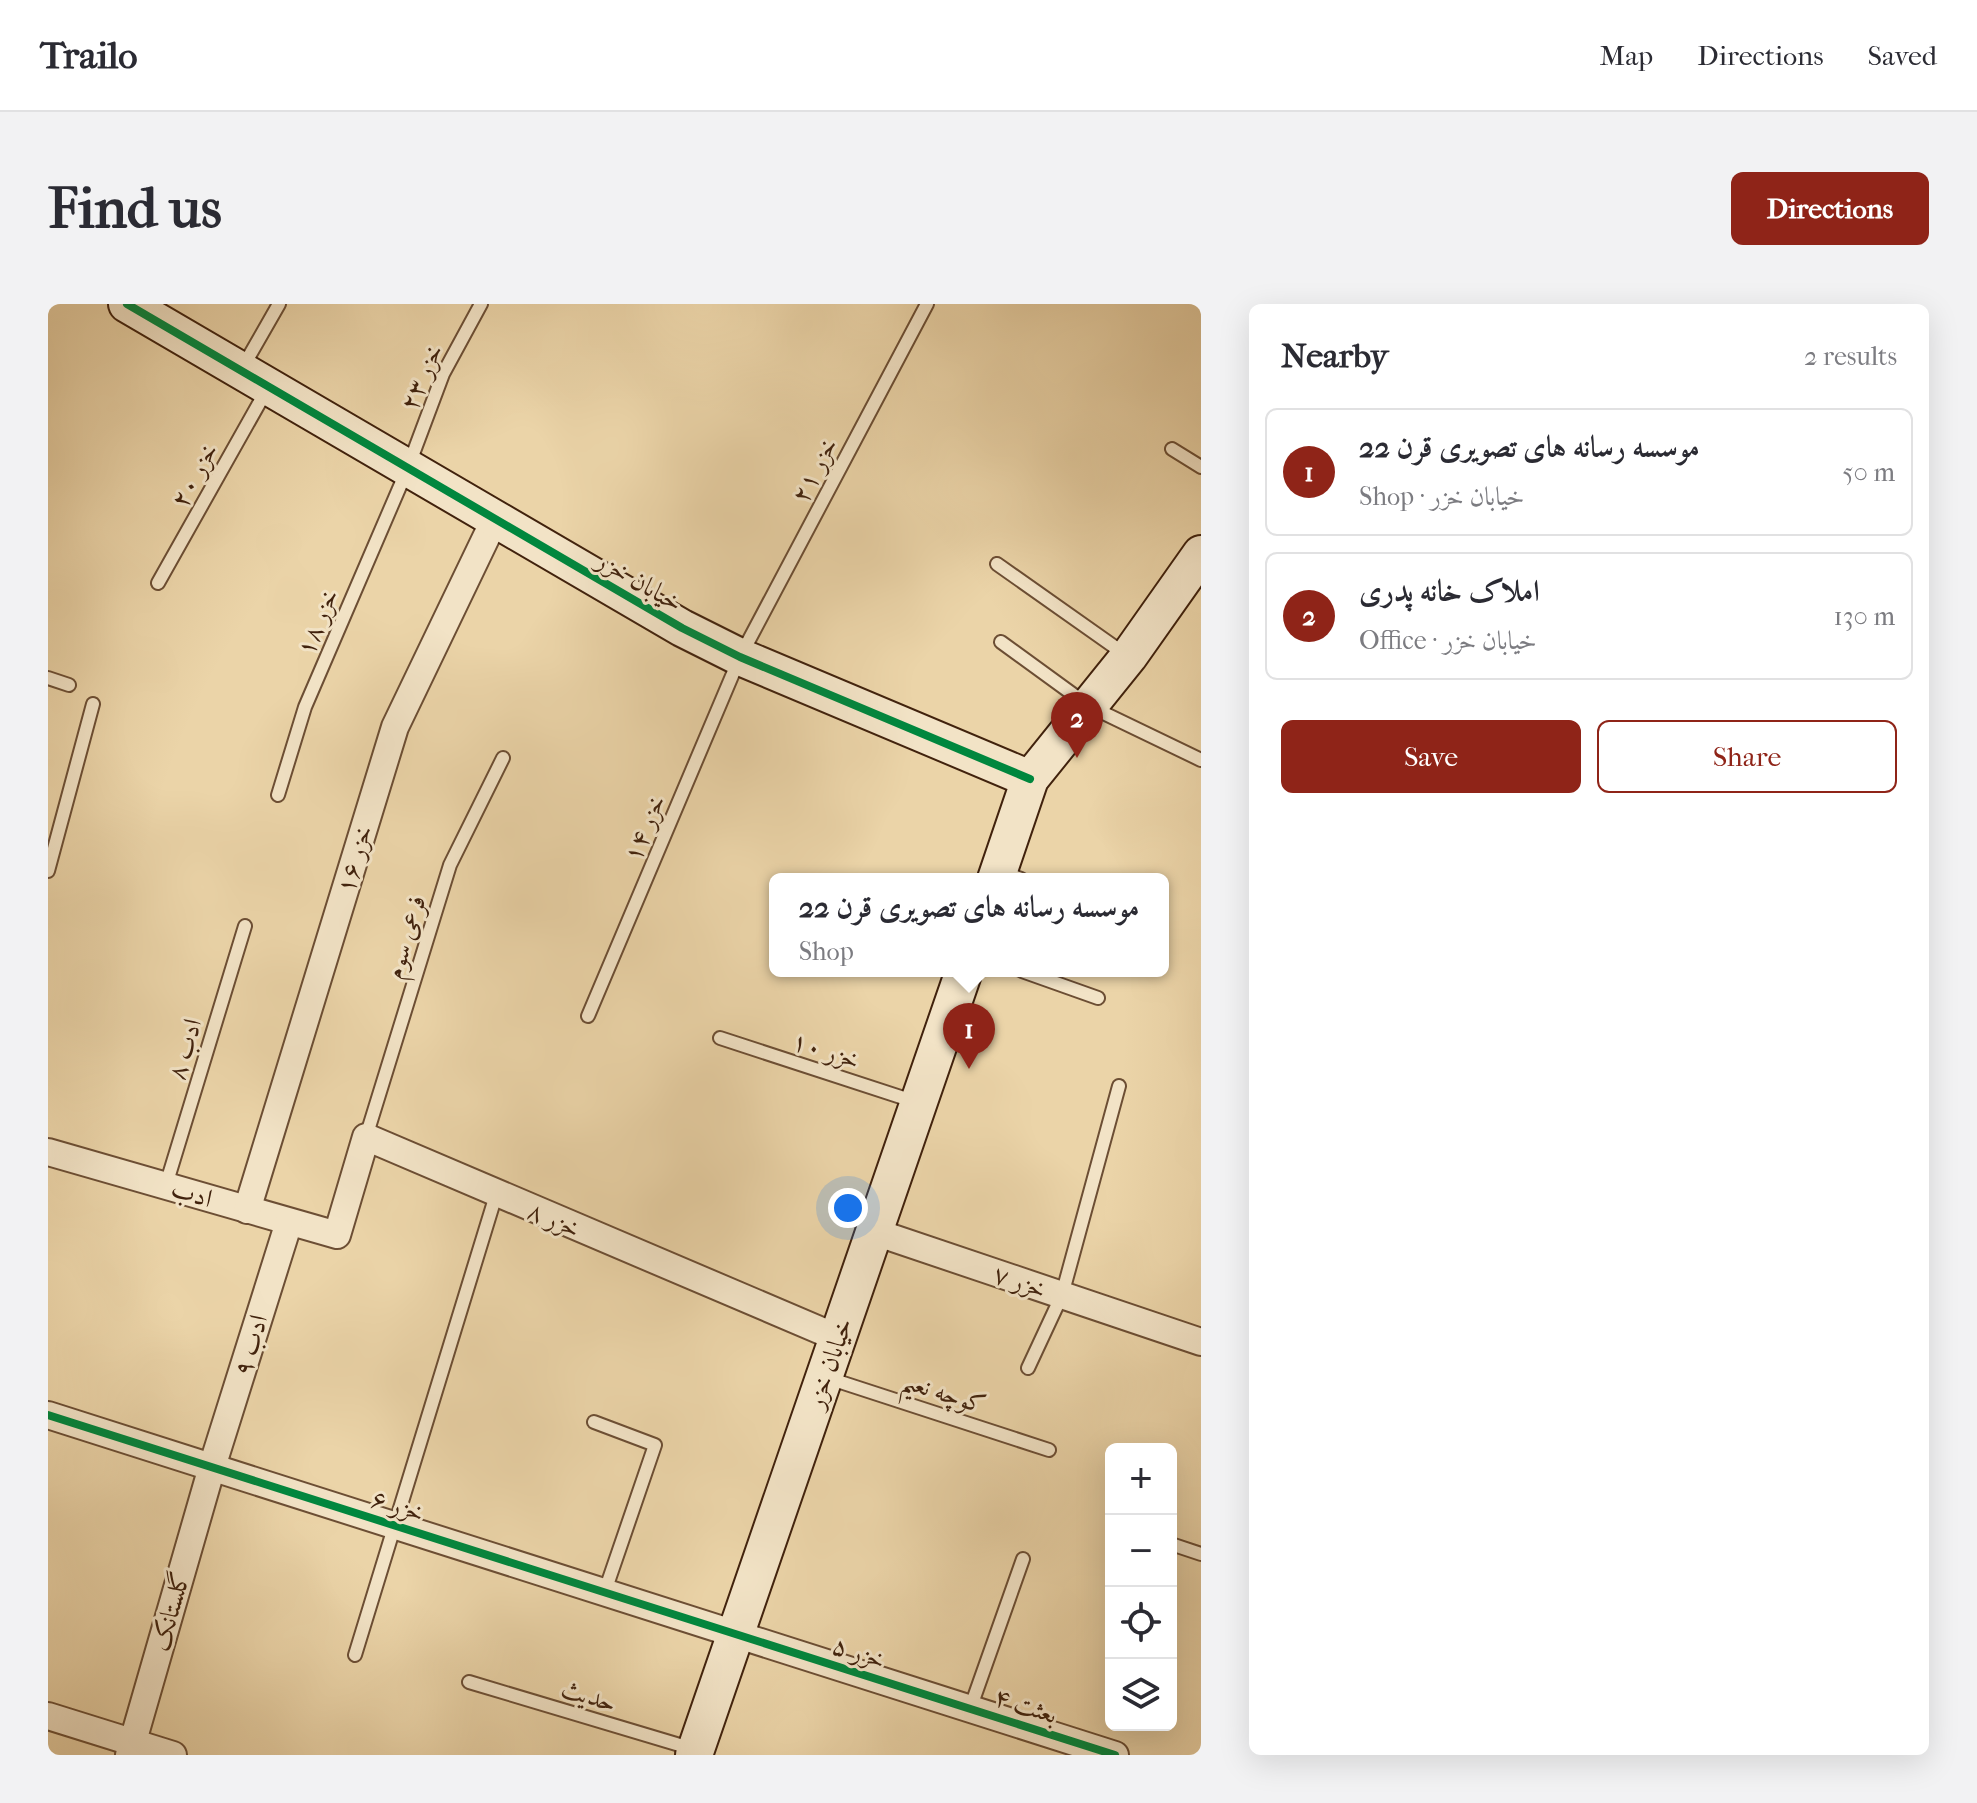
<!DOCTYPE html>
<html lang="en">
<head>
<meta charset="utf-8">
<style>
  body { margin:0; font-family:"IM FELL French Canon",Amiri,serif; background:#f2f2f3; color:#2b2b33 }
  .controls { position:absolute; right:24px; bottom:24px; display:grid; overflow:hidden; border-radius:12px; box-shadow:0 8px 32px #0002 }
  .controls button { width:72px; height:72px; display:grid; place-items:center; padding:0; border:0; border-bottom:2px solid #e1e1e2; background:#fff; color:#2b2b33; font:40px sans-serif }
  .you { position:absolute; left:800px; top:904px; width:28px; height:28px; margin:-20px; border:6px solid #fff; border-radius:50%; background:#1a73e8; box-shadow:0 0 0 12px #1a73e833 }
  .badge { display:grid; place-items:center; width:52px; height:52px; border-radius:50%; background:#8f2418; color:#fff; font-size:26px; font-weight:700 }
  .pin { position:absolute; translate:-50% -66px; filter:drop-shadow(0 2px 4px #0008) }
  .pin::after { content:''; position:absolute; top:42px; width:28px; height:24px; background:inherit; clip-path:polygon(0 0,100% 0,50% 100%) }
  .popup { position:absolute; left:721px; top:569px; width:400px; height:104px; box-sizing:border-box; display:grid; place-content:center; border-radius:12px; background:#fff; filter:drop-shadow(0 2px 6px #0005); font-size:26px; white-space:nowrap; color:#7c7c81 }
  .popup b { font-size:30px; color:#2b2b33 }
  .popup::after { content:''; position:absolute; left:50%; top:100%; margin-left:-16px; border:16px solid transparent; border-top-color:#fff }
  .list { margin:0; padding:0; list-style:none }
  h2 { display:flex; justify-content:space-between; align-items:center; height:104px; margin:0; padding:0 32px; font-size:34px }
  h2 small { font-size:26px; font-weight:400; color:#7c7c81 }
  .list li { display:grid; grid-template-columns:52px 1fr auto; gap:24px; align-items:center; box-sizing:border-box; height:128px; margin:0 16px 16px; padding:0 16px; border:2px solid #e1e1e2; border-radius:12px }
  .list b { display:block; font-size:30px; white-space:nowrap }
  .list p { margin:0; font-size:26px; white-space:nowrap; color:#7c7c81 }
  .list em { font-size:26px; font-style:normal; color:#7c7c81 }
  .actions { display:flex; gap:16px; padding:24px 32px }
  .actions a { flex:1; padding:18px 0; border:2px solid #8f2418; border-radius:12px; text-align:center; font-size:28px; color:#8f2418 }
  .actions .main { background:#8f2418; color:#fff }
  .icon { flex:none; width:44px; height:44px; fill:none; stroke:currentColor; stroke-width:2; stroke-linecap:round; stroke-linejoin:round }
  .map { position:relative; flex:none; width:1153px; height:1451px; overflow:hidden; border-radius:12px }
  header { display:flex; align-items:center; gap:48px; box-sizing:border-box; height:112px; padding:0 40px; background:#fff; border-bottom:2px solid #e1e1e2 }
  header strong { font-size:38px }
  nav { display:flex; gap:44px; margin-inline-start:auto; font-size:28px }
  .intro { display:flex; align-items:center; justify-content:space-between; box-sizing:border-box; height:192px; padding:0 48px }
  h1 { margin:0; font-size:56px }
  .button { padding:20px 36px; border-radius:12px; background:#8f2418; color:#fff; font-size:28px; font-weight:700 }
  main { display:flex; gap:48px; padding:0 48px }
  aside { flex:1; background:#fff; border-radius:12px; box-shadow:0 8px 32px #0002 }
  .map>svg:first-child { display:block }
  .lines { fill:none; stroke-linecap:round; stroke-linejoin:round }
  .lane-casing { stroke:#6c4e34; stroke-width:16 }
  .street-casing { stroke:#6c4e34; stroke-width:30 }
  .secondary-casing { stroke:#41220d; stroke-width:40 }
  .lane { stroke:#f2e3c6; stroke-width:12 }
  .street { stroke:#f2e3c6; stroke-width:26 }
  .secondary { stroke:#f2e3c6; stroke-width:36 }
  .cycleway-casing { stroke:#f2e3c6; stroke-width:13 }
  .cycleway { stroke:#00873e; stroke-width:8 }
  .labels { text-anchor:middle; stroke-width:6; stroke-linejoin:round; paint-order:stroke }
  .street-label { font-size:26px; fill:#41220d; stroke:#f2e3c6 }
</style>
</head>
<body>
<header>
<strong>Trailo</strong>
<nav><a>Map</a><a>Directions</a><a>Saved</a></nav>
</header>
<div class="intro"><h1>Find us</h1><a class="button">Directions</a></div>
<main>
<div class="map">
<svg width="1153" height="1451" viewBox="0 0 1153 1451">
  <rect width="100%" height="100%" fill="#ebd4a8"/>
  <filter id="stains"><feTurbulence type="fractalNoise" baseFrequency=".0025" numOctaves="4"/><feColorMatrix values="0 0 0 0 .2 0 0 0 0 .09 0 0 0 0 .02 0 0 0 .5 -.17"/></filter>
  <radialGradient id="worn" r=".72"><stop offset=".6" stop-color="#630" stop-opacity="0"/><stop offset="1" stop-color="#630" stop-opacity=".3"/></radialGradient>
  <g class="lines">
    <defs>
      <g id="lane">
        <path d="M195,63L231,0"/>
        <path d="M1124,145L1153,163"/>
        <path d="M949,260L1078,351"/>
        <path d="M110,279L218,87"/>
        <path d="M953,338L1041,402L1153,456"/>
        <path d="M0,374L21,381"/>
        <path d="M230,491L257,403L359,166L395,70L433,0"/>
        <path d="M0,567L45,400"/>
        <path d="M954,568L973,575"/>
        <path d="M974,667L1050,694"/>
        <path d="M540,712L692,353L879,0"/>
        <path d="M672,734L868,798"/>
        <path d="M318,833L402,561L455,454"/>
        <path d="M118,881L197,622"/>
        <path d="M980,1064L1014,991L1071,782"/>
        <path d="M780,1074L1001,1146"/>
        <path d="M546,1118L607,1141L557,1287"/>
        <path d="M1123,1240L1153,1250"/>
        <path d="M307,1351L448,891"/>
        <path d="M421,1378L645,1445"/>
        <path d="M922,1405L975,1255"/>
      </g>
      <g id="street">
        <path d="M0,848L289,931L318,833L790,1034"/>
        <path d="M199,906L347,423L446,217"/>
        <path d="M827,928L1153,1038"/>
        <path d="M0,1111L1067,1451"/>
        <path d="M0,1412L125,1451"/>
        <path d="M81,1451L164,1163L241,918"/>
      </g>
      <g id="secondary">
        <path d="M79,0L634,324L692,353L982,475"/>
        <path d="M948,575L982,475L1081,352L1153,250"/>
        <path d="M646,1451L916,667"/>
      </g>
    </defs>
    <use href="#lane" class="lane-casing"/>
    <use href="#street" class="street-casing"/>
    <use href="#secondary" class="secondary-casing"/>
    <use href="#lane" class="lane"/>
    <use href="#street" class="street"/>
    <use href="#secondary" class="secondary"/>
    <defs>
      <g id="cycleway">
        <path d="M79,0L634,324L692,353L982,475"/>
        <path d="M0,1111L1067,1451"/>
      </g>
    </defs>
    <use href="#cycleway" class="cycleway-casing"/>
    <use href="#cycleway" class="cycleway"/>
  </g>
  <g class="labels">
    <g class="street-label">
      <text transform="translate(373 73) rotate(-66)" y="9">خزر ۲۳</text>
      <text transform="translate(766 166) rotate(-62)" y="9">خزر ۲۱</text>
      <text transform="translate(146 171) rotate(-61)" y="9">خزر ۲۰</text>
      <text transform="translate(592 277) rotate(30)" y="9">خیابان خزر</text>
      <text transform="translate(269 318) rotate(-67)" y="9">خزر ۱۸</text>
      <text transform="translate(596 524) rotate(-67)" y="9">خزر ۱۴</text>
      <text transform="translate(306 555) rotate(-73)" y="9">خزر ۱۶</text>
      <text transform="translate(357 633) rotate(-73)" y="9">فرعی سوم</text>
      <text transform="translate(136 745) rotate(-73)" y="9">ادب ۸</text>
      <text transform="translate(778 746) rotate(18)" y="9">خزر ۱۰</text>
      <text transform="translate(144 889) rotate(17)" y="9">ادب</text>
      <text transform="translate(506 915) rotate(23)" y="9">خزر ۸</text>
      <text transform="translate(972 977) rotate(19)" y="9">خزر ۷</text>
      <text transform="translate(202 1041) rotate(-73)" y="9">ادب ۹</text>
      <text transform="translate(781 1059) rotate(-71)" y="9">خیابان خزر</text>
      <text transform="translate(896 1088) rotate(18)" y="9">کوچه نعیم</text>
      <text transform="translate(350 1201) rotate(18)" y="9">خزر ۶</text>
      <text transform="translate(122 1307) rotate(-74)" y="9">گلستانک</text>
      <text transform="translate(811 1348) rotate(18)" y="9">خزر ۵</text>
      <text transform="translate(541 1391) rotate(17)" y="9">حدیث</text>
      <text transform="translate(978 1401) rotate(18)" y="9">بعثت ۴</text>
    </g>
  </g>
  <rect width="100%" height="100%" filter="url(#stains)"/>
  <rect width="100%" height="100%" fill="url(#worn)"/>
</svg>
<div class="controls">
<button>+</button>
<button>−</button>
<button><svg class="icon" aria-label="locate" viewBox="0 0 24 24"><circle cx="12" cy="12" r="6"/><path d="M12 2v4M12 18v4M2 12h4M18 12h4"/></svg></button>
<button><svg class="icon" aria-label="layers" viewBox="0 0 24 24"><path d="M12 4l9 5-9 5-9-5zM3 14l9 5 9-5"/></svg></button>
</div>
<div class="you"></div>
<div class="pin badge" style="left:921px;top:765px">1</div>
<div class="popup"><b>موسسه رسانه های تصویری قرن 22</b>Shop</div>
<div class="pin badge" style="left:1029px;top:454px">2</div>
</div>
<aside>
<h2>Nearby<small>2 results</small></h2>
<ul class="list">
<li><span class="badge">1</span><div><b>موسسه رسانه های تصویری قرن 22</b><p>Shop · خیابان خزر</p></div><em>50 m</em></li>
<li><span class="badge">2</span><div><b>املاک خانه پدری</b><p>Office · خیابان خزر</p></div><em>130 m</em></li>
</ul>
<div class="actions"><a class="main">Save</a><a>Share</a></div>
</aside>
</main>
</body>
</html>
